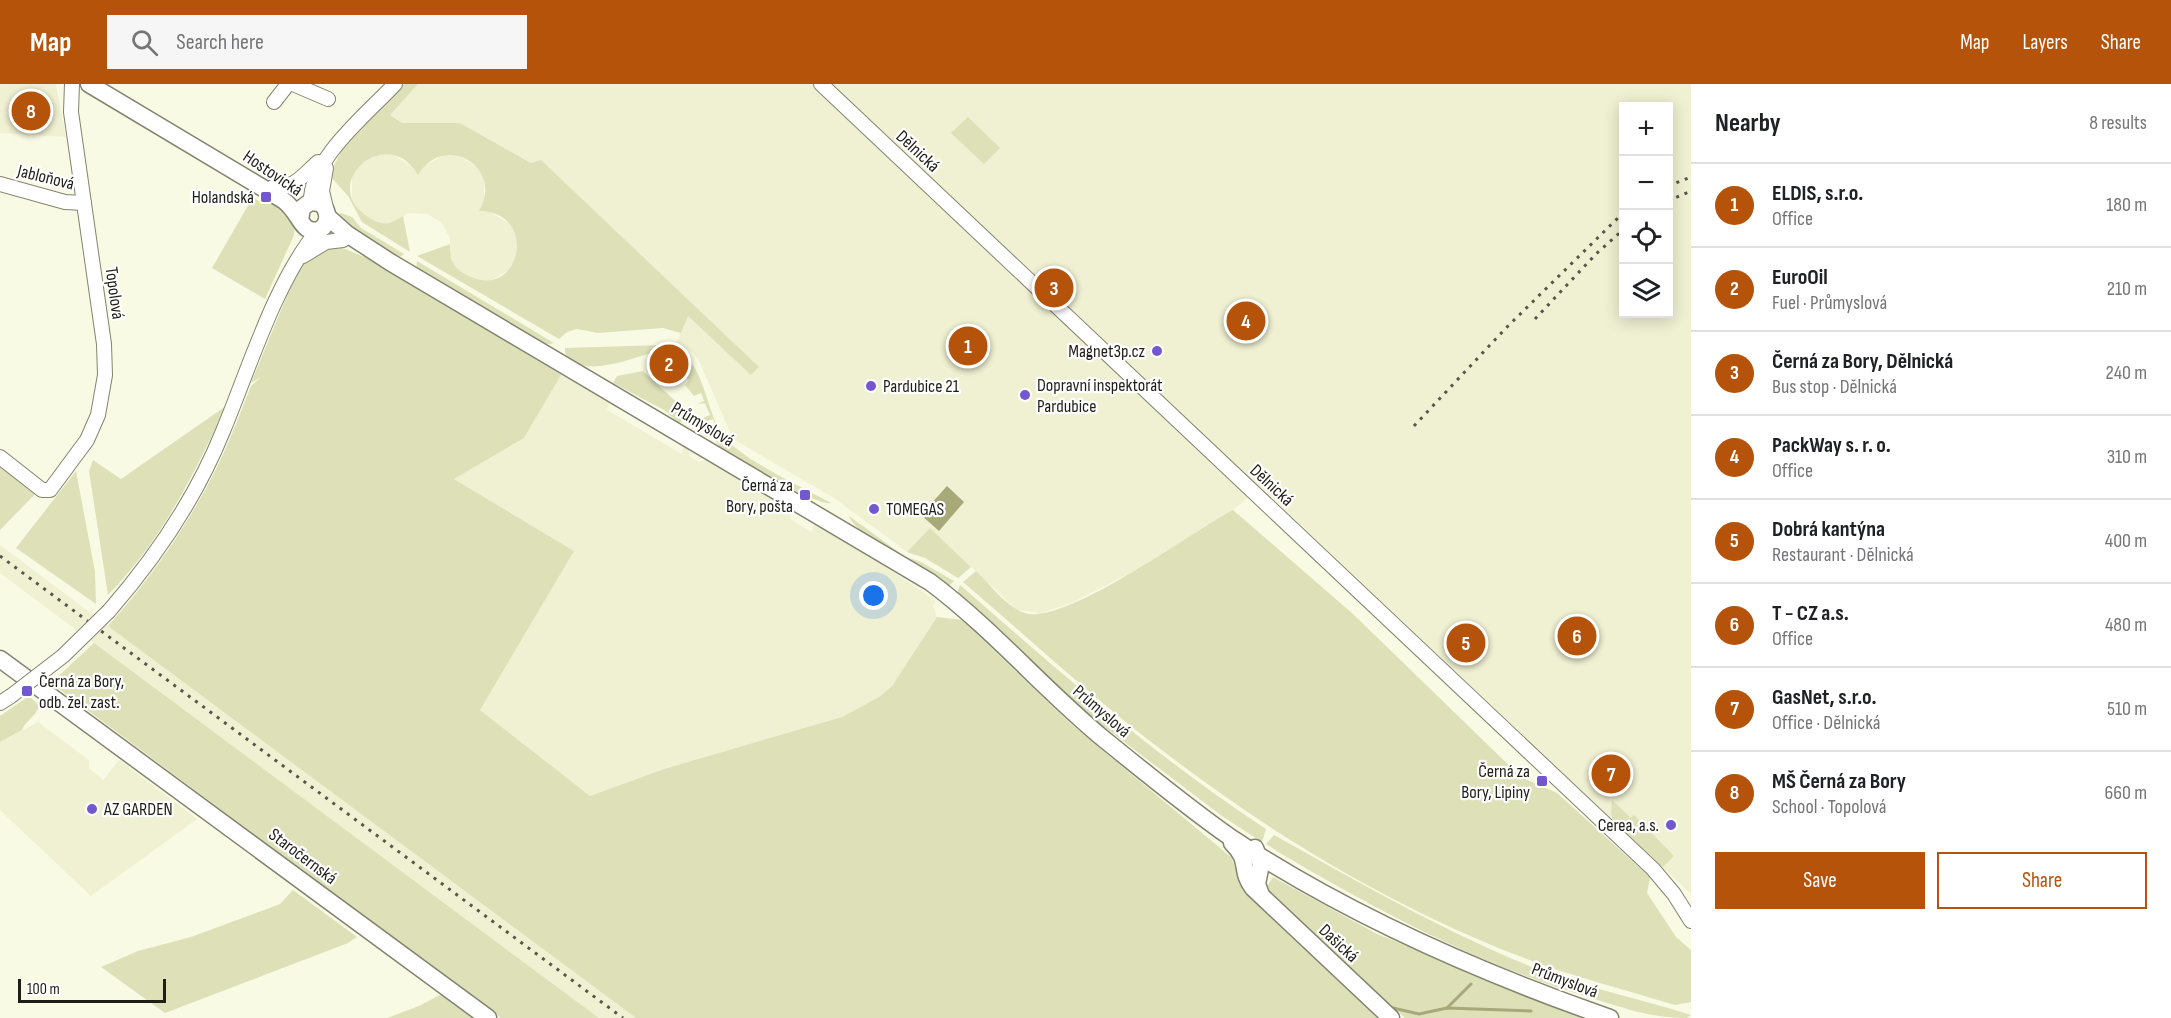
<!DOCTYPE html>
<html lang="en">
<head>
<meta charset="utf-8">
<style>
  body { margin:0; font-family:"Sofia Sans Condensed",sans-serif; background:#f6f6f6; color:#202124 }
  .controls { position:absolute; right:18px; top:18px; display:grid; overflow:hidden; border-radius:0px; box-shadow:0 3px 15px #0003 }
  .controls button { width:54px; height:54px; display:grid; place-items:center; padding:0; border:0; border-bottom:2px solid #e0e0e0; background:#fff; color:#202124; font:30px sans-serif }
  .scale { position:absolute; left:18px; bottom:15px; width:148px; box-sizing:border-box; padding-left:6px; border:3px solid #1f1f17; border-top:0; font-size:16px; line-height:21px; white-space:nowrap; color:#1f1f17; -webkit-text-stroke:4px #fff; paint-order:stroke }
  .you { position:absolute; left:874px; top:512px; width:21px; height:21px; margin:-15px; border:4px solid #fff; border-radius:50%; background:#1a73e8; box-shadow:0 0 0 9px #1a73e833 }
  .badge { display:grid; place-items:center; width:39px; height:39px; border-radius:50%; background:#b45309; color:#fff; font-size:20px; font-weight:700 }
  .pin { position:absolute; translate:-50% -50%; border:3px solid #fff; box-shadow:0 2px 6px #0006 }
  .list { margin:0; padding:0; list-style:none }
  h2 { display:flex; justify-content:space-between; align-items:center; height:78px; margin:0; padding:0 24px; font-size:26px }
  h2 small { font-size:20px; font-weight:400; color:#757577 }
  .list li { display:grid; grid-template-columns:39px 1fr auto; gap:18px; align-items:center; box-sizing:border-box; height:84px; padding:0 24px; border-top:2px solid #e0e0e0 }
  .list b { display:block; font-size:22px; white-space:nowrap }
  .list p { margin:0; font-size:20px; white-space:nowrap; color:#757577 }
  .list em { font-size:20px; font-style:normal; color:#757577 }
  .actions { display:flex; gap:12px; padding:18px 24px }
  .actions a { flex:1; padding:14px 0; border:2px solid #b45309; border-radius:0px; text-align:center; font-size:21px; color:#b45309 }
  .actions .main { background:#b45309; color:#fff }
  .icon { flex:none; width:33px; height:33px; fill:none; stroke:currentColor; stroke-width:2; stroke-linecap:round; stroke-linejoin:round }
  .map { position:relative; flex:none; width:1691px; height:934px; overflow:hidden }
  header { display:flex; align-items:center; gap:36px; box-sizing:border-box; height:84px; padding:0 30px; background:#b45309; color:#fff }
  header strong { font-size:28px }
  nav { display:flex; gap:33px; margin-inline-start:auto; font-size:21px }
  .search { width:420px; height:54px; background:#f6f6f6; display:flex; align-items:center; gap:15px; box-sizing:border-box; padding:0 21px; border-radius:0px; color:#757577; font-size:22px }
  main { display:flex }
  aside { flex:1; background:#fff }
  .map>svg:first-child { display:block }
  .built { fill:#f0f1d2; fill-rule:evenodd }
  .green { fill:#dee0b8 }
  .water { fill:#a7a979 }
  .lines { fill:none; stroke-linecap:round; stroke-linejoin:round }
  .stream { stroke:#a7a979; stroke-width:3 }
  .minor-casing { stroke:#83846f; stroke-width:16 }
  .major-casing { stroke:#83846f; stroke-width:19 }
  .minor { stroke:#fff; stroke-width:14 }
  .major { stroke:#fff; stroke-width:16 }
  .rail { stroke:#56564b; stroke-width:3; stroke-dasharray:3 6; stroke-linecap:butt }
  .minor-bridge-casing { stroke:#83846f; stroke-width:16; stroke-linecap:butt }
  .minor-bridge { stroke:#fff; stroke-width:14 }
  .poi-dot { fill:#7257d1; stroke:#fff; stroke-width:2 }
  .labels { text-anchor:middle; stroke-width:4.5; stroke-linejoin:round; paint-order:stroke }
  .street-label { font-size:18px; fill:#1f1f17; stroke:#fff }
  .poi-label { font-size:18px; fill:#1f1f17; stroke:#fff; text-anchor:end }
</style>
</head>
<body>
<header>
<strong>Map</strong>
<div class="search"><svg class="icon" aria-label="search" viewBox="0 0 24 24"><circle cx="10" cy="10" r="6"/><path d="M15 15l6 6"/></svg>Search here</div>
<nav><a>Map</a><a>Layers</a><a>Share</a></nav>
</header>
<main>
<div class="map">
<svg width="1691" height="934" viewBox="0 0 1691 934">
  <rect width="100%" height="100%" fill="#f9fae3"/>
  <g class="built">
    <path d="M0,0H56L66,53L0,49Z"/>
    <path d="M418,0H1691V810L1261,403L1233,426L1146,481L1071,519L1041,529L1017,526L930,444L907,468L834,414L733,355L700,279L693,269L677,258L692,219L531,79L460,39H402L389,30ZM1624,22H1668V230H1624Z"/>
    <path d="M380,69H390L413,83H422L446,70H456L479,84L484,92V119L488,127L512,141L517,149L516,176L512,184L488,198H479L455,184L450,176V154L441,138L427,130L408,129L389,141L380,140L356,126L352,118V91L356,83Z"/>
    <path d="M561,291L610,319L607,326L682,370L683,362L689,366V372L699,378L706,376L788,424L791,435L811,448L815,440L876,476L936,517L933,522L937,533L892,602L879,613L842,633L664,685L590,712L480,626L574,467L454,395L524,354Z"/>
    <path d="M0,461L132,560L636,934H599L119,578L0,489Z"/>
    <path d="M38,638L89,676V684L103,696L119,676L197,735L91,812L0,726V658Z"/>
  </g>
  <g class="green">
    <path d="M404,0H418L390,31L402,39H460L531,79L541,76L759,283L751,291L688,232L681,249L663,244L598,249L577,245L567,248L559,255L417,172L450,160C450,175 451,182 465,190C520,222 541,127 479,127C505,83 444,47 418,91C387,37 315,102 370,134C384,143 390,140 403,132L410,168L362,138L348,112L329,91L342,66Z"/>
    <path d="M968,33L1000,64L984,80L951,49Z"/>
    <path d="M253,113L263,120L268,113L277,118L295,140L294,151L265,215L212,184Z"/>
    <path d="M341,129L352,133L361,144L404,170L397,175L336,132Z"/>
    <path d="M340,163L377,178L561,291L524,354L454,395L574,467L480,626L590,712L664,685L842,633L879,613L892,602L937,533L962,536L1072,641L1231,773L1245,807L1377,934H636L132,560L108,542C151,494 189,440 217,383C230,357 240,329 251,302L261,293L251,299L298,185C311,170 321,166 340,163Z"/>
    <path d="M417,177L554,259L544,261L416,187Z"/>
    <path d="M663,261C704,266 704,323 722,350C738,374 804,404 831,419C819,423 735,376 722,365C717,360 713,352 708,346L716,343L713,335L705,338L703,334L710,331L705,319L697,320L704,317L701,309L694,312L685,301L689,296L682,289L677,294L674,291L682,283L669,269L666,271L657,263L651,269C629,275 580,296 565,269V264Z"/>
    <path d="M643,287L686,327L684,337L678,339L666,327L613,299L617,292Z"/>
    <path d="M226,322C192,393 164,453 108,511L89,387L93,376L121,395Z"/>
    <path d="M0,377L36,409L0,446Z"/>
    <path d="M76,387L95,488L96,520L16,464Z"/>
    <path d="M1233,426L1353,530L1521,693L1557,709L1650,793L1647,809L1676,853L1691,866V918L1675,921C1623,905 1570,892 1519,872C1393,823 1274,752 1167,670C1096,617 1030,555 963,498L976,487C990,500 1009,527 1029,530C1074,535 1190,449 1233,426Z"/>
    <path d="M849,432L904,472L921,478L954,497L950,501H945C925,488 856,452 849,432Z"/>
    <path d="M930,444L971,483L958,494L925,474L907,468Z"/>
    <path d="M960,501C1059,587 1156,673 1266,745L1262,758L1222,732L1094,635L957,509Z"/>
    <path d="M94,559L599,934H501L51,599Z"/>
    <path d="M29,612L39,621C38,631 26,636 22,646L0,658V632Z"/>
    <path d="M1612,716L1631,734L1634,731L1674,772L1663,783L1613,736L1611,730Z"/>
    <path d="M1274,751C1362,800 1448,850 1542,887C1590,905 1642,915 1691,931L1687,934C1651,934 1628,925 1594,915C1482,882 1380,828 1280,769L1266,760Z"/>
    <path d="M1273,793L1377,850L1587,934H1405L1266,804Z"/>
    <path d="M293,806L357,853L348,859L165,929L101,883L138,867L191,853L280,820Z"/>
    <path d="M442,910L474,934H387L419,922Z"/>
  </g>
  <path class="water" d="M947,402L964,418L939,447L921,431Z"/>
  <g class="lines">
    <g class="stream">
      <path d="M1393,924L1419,930L1447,924L1531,927"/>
      <path d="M1447,924L1471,900"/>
    </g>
    <defs>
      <g id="minor">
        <path d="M293,0L328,15"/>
        <path d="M821,0L1653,785L1674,810L1691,837"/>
        <path d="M274,18L288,0"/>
        <path d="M326,84L322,107L326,124"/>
        <path d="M0,100L65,118L84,119"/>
        <path d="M273,103C294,106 304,90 318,78"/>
        <path d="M311,118C310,75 367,30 395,0"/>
        <path d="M303,172L326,158L343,156"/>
        <path d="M0,373L42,406H50L87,356L98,331L105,291L104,260L71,28L72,0"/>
        <path d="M109,527C156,473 196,414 223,347C249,285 275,198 318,146"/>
        <path d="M0,619L11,612"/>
      </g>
      <g id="major">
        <path d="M89,0L283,116C296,125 301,142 308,145C326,153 334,129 320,119L310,118L302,124L300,136"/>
        <path d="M328,133L347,150L390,178L930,498C993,545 1044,606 1105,656C1146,689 1187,723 1230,753C1347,831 1478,888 1610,934"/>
        <path d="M0,575L488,934"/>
        <path d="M1232,759C1251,777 1239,786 1253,804L1391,934"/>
        <path d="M1255,764L1261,780L1257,800L1261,811"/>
      </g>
    </defs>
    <use href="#minor" class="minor-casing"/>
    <use href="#major" class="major-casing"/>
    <use href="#minor" class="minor"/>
    <use href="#major" class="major"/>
    <g class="rail">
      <path d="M1668,102L1691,93"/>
      <path d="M1668,117L1691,107"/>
      <path d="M1535,235L1596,170L1624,145"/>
      <path d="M1414,342L1506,244L1624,128"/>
      <path d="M0,472L623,934"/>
    </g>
    <defs>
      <path id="minor-bridge" d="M11,612L63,572L109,527"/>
    </defs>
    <use href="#minor-bridge" class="minor-bridge-casing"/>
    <use href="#minor-bridge" class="minor-bridge"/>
  </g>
  <g class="poi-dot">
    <rect x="260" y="107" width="12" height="12" rx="3"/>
    <circle cx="1157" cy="267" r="6"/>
    <circle cx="871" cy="302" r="6"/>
    <circle cx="1025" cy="311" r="6"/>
    <rect x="799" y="405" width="12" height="12" rx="3"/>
    <circle cx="874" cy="425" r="6"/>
    <rect x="21" y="601" width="12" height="12" rx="3"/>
    <rect x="1536" y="691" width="12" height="12" rx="3"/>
    <circle cx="92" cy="725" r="6"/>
    <circle cx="1671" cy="741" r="6"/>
  </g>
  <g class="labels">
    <g class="street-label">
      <text transform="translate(918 67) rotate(43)" y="6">Dělnická</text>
      <text transform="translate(273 89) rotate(34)" y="6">Hostovická</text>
      <text transform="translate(46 93) rotate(14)" y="6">Jabloňová</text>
      <text transform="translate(115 209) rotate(82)" y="6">Topolová</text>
      <text transform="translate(703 340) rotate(31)" y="6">Průmyslová</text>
      <text transform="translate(1272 401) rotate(43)" y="6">Dělnická</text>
      <text transform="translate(1102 627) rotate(41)" y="6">Průmyslová</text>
      <text transform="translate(303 772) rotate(37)" y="6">Staročernská</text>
      <text transform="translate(1339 859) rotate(43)" y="6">Dašická</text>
      <text transform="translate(1565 896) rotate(21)" y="6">Průmyslová</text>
    </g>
    <g class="poi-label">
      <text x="254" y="119">Holandská</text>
      <text x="1145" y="273">Magnet3p.cz</text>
      <text x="1037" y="307" text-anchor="start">Dopravní inspektorát<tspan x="1037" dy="21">Pardubice</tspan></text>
      <text x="883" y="308" text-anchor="start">Pardubice 21</text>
      <text x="793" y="407">Černá za<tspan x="793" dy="21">Bory, pošta</tspan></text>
      <text x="886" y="431" text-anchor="start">TOMEGAS</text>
      <text x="39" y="603" text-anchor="start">Černá za Bory,<tspan x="39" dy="21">odb. žel. zast.</tspan></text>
      <text x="1530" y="693">Černá za<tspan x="1530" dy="21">Bory, Lipiny</tspan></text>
      <text x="104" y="731" text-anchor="start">AZ GARDEN</text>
      <text x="1659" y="747">Cerea, a.s.</text>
    </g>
  </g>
</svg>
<div class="controls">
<button>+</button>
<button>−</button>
<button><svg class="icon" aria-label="locate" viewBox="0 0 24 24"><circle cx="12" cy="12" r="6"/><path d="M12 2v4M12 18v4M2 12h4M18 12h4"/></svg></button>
<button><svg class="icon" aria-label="layers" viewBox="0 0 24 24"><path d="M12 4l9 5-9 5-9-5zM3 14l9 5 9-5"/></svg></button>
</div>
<div class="scale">100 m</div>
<div class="you"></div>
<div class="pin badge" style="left:968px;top:262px">1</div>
<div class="pin badge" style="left:669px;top:280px">2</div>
<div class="pin badge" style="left:1054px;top:204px">3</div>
<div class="pin badge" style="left:1246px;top:237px">4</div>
<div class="pin badge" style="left:1466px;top:559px">5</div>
<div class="pin badge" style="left:1577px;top:552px">6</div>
<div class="pin badge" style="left:1611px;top:690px">7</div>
<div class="pin badge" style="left:31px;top:27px">8</div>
</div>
<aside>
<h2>Nearby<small>8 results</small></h2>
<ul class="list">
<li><span class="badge">1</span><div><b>ELDIS, s.r.o.</b><p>Office</p></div><em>180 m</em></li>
<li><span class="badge">2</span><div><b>EuroOil</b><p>Fuel · Průmyslová</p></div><em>210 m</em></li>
<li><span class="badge">3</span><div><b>Černá za Bory, Dělnická</b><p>Bus stop · Dělnická</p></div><em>240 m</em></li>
<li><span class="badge">4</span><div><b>PackWay s. r. o.</b><p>Office</p></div><em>310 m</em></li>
<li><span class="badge">5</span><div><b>Dobrá kantýna</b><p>Restaurant · Dělnická</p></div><em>400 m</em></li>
<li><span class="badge">6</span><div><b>T - CZ a.s.</b><p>Office</p></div><em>480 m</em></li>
<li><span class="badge">7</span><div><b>GasNet, s.r.o.</b><p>Office · Dělnická</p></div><em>510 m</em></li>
<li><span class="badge">8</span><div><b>MŠ Černá za Bory</b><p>School · Topolová</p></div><em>660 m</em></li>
</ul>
<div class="actions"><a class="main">Save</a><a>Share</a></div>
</aside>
</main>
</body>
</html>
